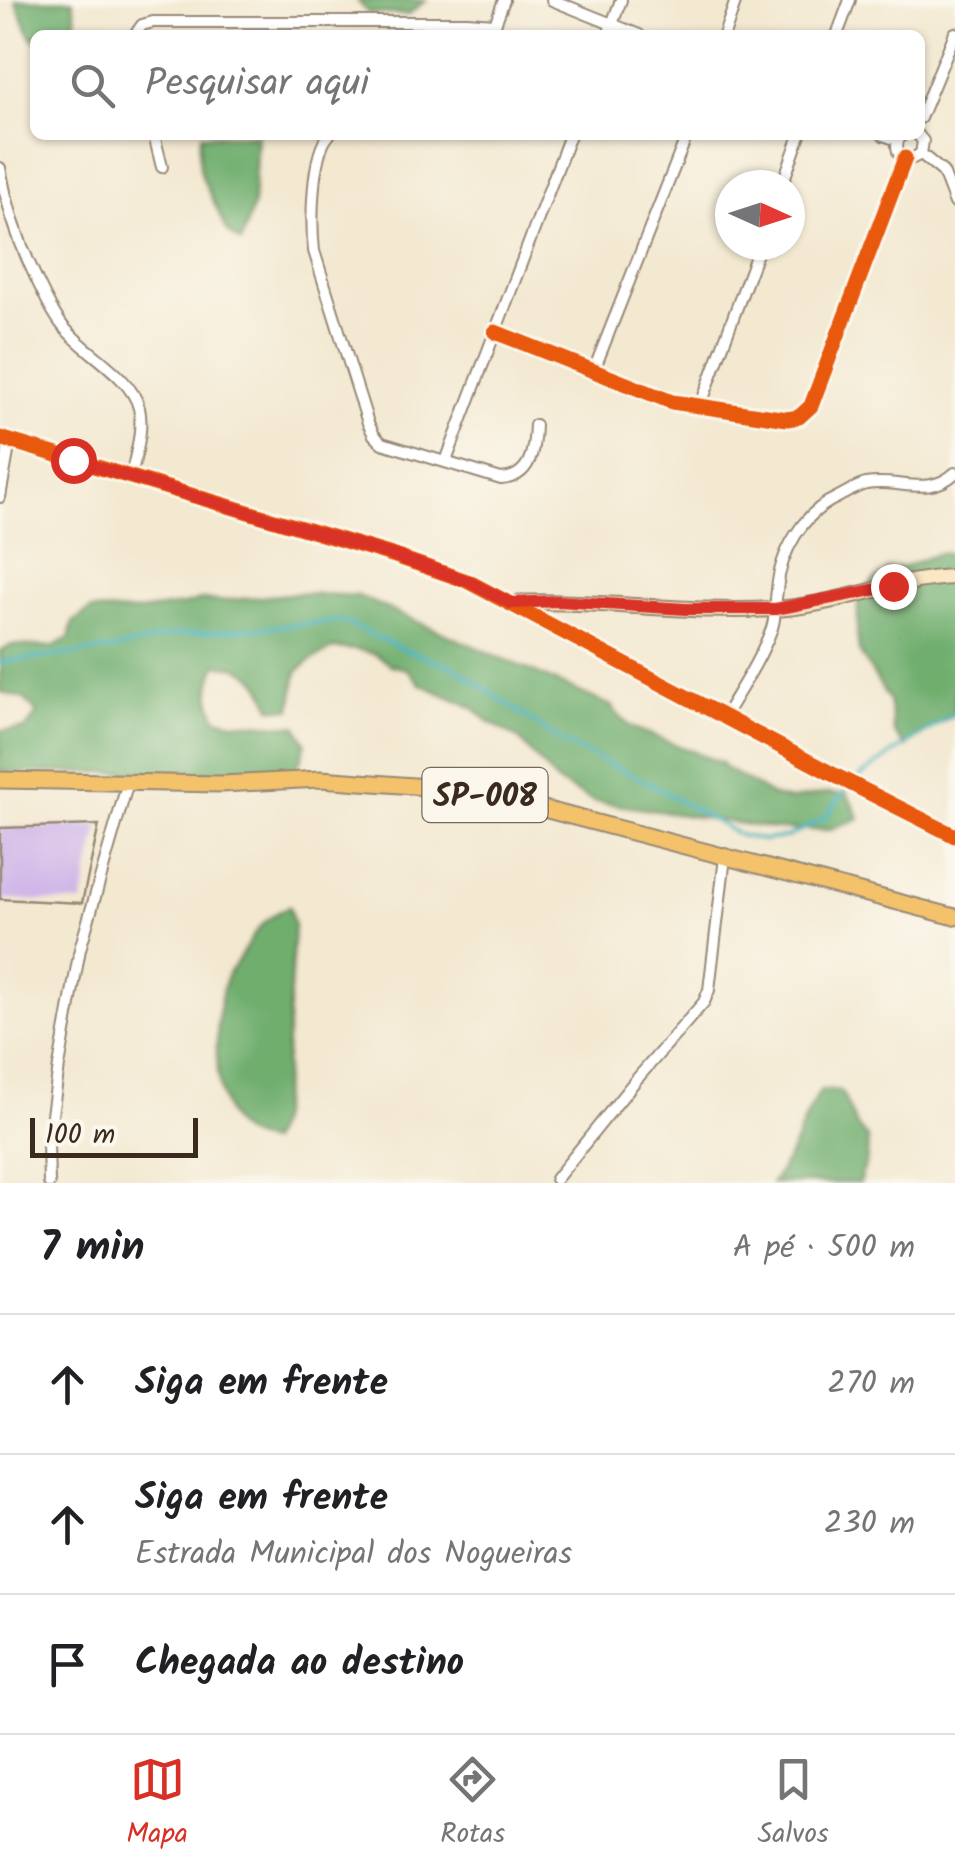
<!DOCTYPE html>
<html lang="pt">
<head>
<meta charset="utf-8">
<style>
  body { margin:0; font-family:Kalam,sans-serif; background:#f2f2f2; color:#202124 }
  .compass { position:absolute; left:715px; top:170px; width:90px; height:90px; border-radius:50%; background:#fff; box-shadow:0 2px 8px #0004; rotate:93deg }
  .scale { position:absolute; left:30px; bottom:25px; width:168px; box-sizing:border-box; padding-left:10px; border:5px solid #3b2a1e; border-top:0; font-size:28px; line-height:35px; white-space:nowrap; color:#3b2a1e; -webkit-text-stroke:8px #fbf7ec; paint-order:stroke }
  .stop { position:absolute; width:30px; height:30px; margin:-22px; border:8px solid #d93025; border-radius:50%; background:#fff }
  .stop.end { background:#d93025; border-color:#fff; box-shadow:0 2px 10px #0008 }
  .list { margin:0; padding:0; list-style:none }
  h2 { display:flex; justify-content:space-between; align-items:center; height:130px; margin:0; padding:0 40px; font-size:42px }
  h2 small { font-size:32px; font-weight:400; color:#757577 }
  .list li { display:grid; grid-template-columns:65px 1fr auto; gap:30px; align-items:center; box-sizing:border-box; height:140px; padding:0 40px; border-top:2px solid #e0e0e0 }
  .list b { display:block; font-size:38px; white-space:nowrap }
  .list p { margin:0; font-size:32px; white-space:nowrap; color:#757577 }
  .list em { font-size:32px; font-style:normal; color:#757577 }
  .icon { flex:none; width:55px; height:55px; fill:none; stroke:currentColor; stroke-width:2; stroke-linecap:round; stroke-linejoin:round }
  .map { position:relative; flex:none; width:955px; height:1183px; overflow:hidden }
  .search { position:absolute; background:#fff; box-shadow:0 2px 8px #0004; left:30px; right:30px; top:30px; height:110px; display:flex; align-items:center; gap:25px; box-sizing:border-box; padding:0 35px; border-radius:15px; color:#757577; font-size:38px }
  .sheet { height:550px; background:#fff }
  nav { display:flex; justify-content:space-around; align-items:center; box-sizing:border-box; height:140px; border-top:2px solid #e0e0e0; background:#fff; font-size:28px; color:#757577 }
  nav a { display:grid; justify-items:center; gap:5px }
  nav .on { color:#d93025 }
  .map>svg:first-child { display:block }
  .forest { fill:#70ae6e; stroke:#566c46; stroke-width:2.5 }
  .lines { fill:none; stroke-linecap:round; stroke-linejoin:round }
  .stream { stroke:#40b0b9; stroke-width:4 }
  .building { fill:#cdb2e8 }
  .street-casing { stroke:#978977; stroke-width:14 }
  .secondary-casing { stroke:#978977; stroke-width:18 }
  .primary-casing { stroke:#978977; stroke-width:19 }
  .street { stroke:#fff; stroke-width:10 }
  .secondary { stroke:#fae7c3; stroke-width:14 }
  .primary { stroke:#f3c26a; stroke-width:15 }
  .cycleway-casing { stroke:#fbf7ec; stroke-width:21 }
  .cycleway { stroke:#e8590c; stroke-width:15 }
  .route { stroke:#d93025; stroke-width:12 }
  .labels { text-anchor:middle; stroke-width:8; stroke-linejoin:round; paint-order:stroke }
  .shield { fill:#fbf7ec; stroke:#75685c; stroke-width:2.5 }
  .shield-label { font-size:32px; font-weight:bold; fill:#3b2a1e }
</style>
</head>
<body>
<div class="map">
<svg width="955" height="1183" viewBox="0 0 955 1183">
  <rect width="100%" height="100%" fill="#fbf7ec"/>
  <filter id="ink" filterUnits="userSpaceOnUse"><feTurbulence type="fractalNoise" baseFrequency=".01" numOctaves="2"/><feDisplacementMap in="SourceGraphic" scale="20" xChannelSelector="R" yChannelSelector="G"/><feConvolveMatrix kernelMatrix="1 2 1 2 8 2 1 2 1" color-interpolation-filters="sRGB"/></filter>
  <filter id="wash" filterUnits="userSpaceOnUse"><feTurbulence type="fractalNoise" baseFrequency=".0048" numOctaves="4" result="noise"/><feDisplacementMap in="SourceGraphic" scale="40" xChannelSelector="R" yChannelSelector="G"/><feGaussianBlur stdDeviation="2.25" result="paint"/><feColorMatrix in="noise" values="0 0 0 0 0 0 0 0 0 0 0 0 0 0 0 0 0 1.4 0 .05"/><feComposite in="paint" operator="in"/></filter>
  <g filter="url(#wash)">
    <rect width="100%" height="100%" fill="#f3e8d0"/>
    <g class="forest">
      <path d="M15,0H73L77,28L83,35H35V41L30,35Z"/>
      <path d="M357,0H426L408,15L368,13Z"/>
      <path d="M201,135H257L253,206L241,242C225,231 225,228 218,211C203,180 195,171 201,135Z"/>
      <path d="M939,553L955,554V714C936,727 922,730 906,747L894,733L889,700L859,651L857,634L859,594L888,569L904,567Z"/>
      <path d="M299,593L358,596L612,706V709L631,727L722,763V766L773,796L790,800L827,793L847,794L860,818L831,830L775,829L593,801L557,782L520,740L488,721L472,707L420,684L407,669L391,665L375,654L358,650L335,648L311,660L297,672L291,709L271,708C262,679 248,666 217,665C208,685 207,698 217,718L234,722L297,726L306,743L301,760L287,775L244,773L0,772V731L26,729L37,713L25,699L0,692V651L12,645L52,647L69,638L73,622L91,610L131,612L184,605L201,600L221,601Z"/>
      <path d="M289,906L294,926L285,1073L278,1122L269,1142C255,1139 245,1137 235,1126C211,1098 213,1007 228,974C231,970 234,966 237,962C254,934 259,921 289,906Z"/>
      <path d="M821,1090L841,1091L856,1125L868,1139L867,1159L859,1183H771C795,1156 801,1119 821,1090Z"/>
    </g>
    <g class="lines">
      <g class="stream">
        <path d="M0,662L116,649L173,635L342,621L405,650L454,667L562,742L647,782L739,835L762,840L787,837L825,818L848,786"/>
        <path d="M856,780C887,755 922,736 955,712"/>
      </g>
    </g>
    <g id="blocks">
      <path class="building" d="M99,825L82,903L0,899V828Z"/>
    </g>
  </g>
  <g filter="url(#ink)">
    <use href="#blocks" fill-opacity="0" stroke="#978977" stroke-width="2.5"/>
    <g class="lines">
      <defs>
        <g id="street">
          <path d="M552,0L639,35"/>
          <path d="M135,35L142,25L153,22H467L495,24"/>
          <path d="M491,35L504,0"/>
          <path d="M608,35L621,0"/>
          <path d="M724,35L736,0"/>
          <path d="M837,35L850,0"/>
          <path d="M920,118L955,33"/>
          <path d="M154,135L162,167"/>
          <path d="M329,135C311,154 311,224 314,251L368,423L374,435L382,443L501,479C531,477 534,451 535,425"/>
          <path d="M883,135L898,140"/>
          <path d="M902,135C896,141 896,147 899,154L911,159L921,154"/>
          <path d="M918,135L923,141L921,154"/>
          <path d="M921,154L943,172L955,203"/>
          <path d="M0,168C7,208 18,241 36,278C43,293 51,311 62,325C83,352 131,375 139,408C144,430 135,456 131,477"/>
          <path d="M782,185L800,135"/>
          <path d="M495,332L672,402L787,419L799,417L811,406L905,158"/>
          <path d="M594,370L687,135"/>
          <path d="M700,407L760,245"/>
          <path d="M446,461L570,135"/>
          <path d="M0,497L10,441"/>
          <path d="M724,717C741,688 760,660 772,628C776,615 775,603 777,590C780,553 802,513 838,497C846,493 857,486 866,484C898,478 928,498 955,473"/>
          <path d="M556,1179L635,1081L704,1002L709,990L725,857"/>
          <path d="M49,1183L48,1143L59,1066L80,949L128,782"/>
        </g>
        <g id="secondary">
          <path d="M0,438L392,555L467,581L838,777L955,836"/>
          <path d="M514,603C601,599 687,614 774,609C835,606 894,579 955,577"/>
        </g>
        <path id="primary" d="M0,780L221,784L321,779L414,786L482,795L521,803L955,917"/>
      </defs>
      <use href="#street" class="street-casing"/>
      <use href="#secondary" class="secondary-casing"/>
      <use href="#primary" class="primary-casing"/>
      <use href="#street" class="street"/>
      <use href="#secondary" class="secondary"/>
      <use href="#primary" class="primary"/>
      <defs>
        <g id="cycleway">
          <path d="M495,332L672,402L787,419L799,417L811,406L905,158"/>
          <path d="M0,438L392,555L467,581L838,777L955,836"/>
        </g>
      </defs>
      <use href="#cycleway" class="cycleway-casing"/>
      <use href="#cycleway" class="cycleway"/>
    </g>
  </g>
  <g class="lines" filter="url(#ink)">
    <path class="route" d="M73,460L392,555L467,581L510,603L558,601L686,609H776L893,586"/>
  </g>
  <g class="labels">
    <rect class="shield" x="422.5" y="768" width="125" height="54" rx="8"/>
    <g class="shield-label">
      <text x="485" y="806">SP-008</text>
    </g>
  </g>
</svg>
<svg class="compass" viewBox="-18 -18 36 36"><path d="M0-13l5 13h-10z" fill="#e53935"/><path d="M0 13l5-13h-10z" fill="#757577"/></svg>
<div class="scale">100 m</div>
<div class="stop" style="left:73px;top:460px"></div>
<div class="stop end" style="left:893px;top:586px"></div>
<div class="search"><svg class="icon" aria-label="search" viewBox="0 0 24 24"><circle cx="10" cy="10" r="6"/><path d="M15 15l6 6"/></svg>Pesquisar aqui</div>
</div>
<section class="sheet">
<h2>7 min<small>A pé · 500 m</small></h2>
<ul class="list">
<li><svg class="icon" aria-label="ahead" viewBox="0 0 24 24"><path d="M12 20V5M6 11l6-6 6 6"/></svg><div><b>Siga em frente</b></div><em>270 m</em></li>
<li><svg class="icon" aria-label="ahead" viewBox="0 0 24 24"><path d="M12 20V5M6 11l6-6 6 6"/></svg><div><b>Siga em frente</b><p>Estrada Municipal dos Nogueiras</p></div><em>230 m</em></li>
<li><svg class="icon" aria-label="arrive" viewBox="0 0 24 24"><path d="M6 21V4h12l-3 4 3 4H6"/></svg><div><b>Chegada ao destino</b></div></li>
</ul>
</section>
<nav>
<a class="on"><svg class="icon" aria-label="map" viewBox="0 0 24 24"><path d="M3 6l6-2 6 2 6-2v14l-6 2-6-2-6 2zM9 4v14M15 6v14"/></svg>Mapa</a>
<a><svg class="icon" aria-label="directions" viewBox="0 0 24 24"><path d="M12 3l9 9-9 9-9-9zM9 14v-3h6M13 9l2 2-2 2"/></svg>Rotas</a>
<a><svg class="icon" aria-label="saved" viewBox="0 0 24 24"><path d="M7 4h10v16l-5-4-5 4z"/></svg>Salvos</a>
</nav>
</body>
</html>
